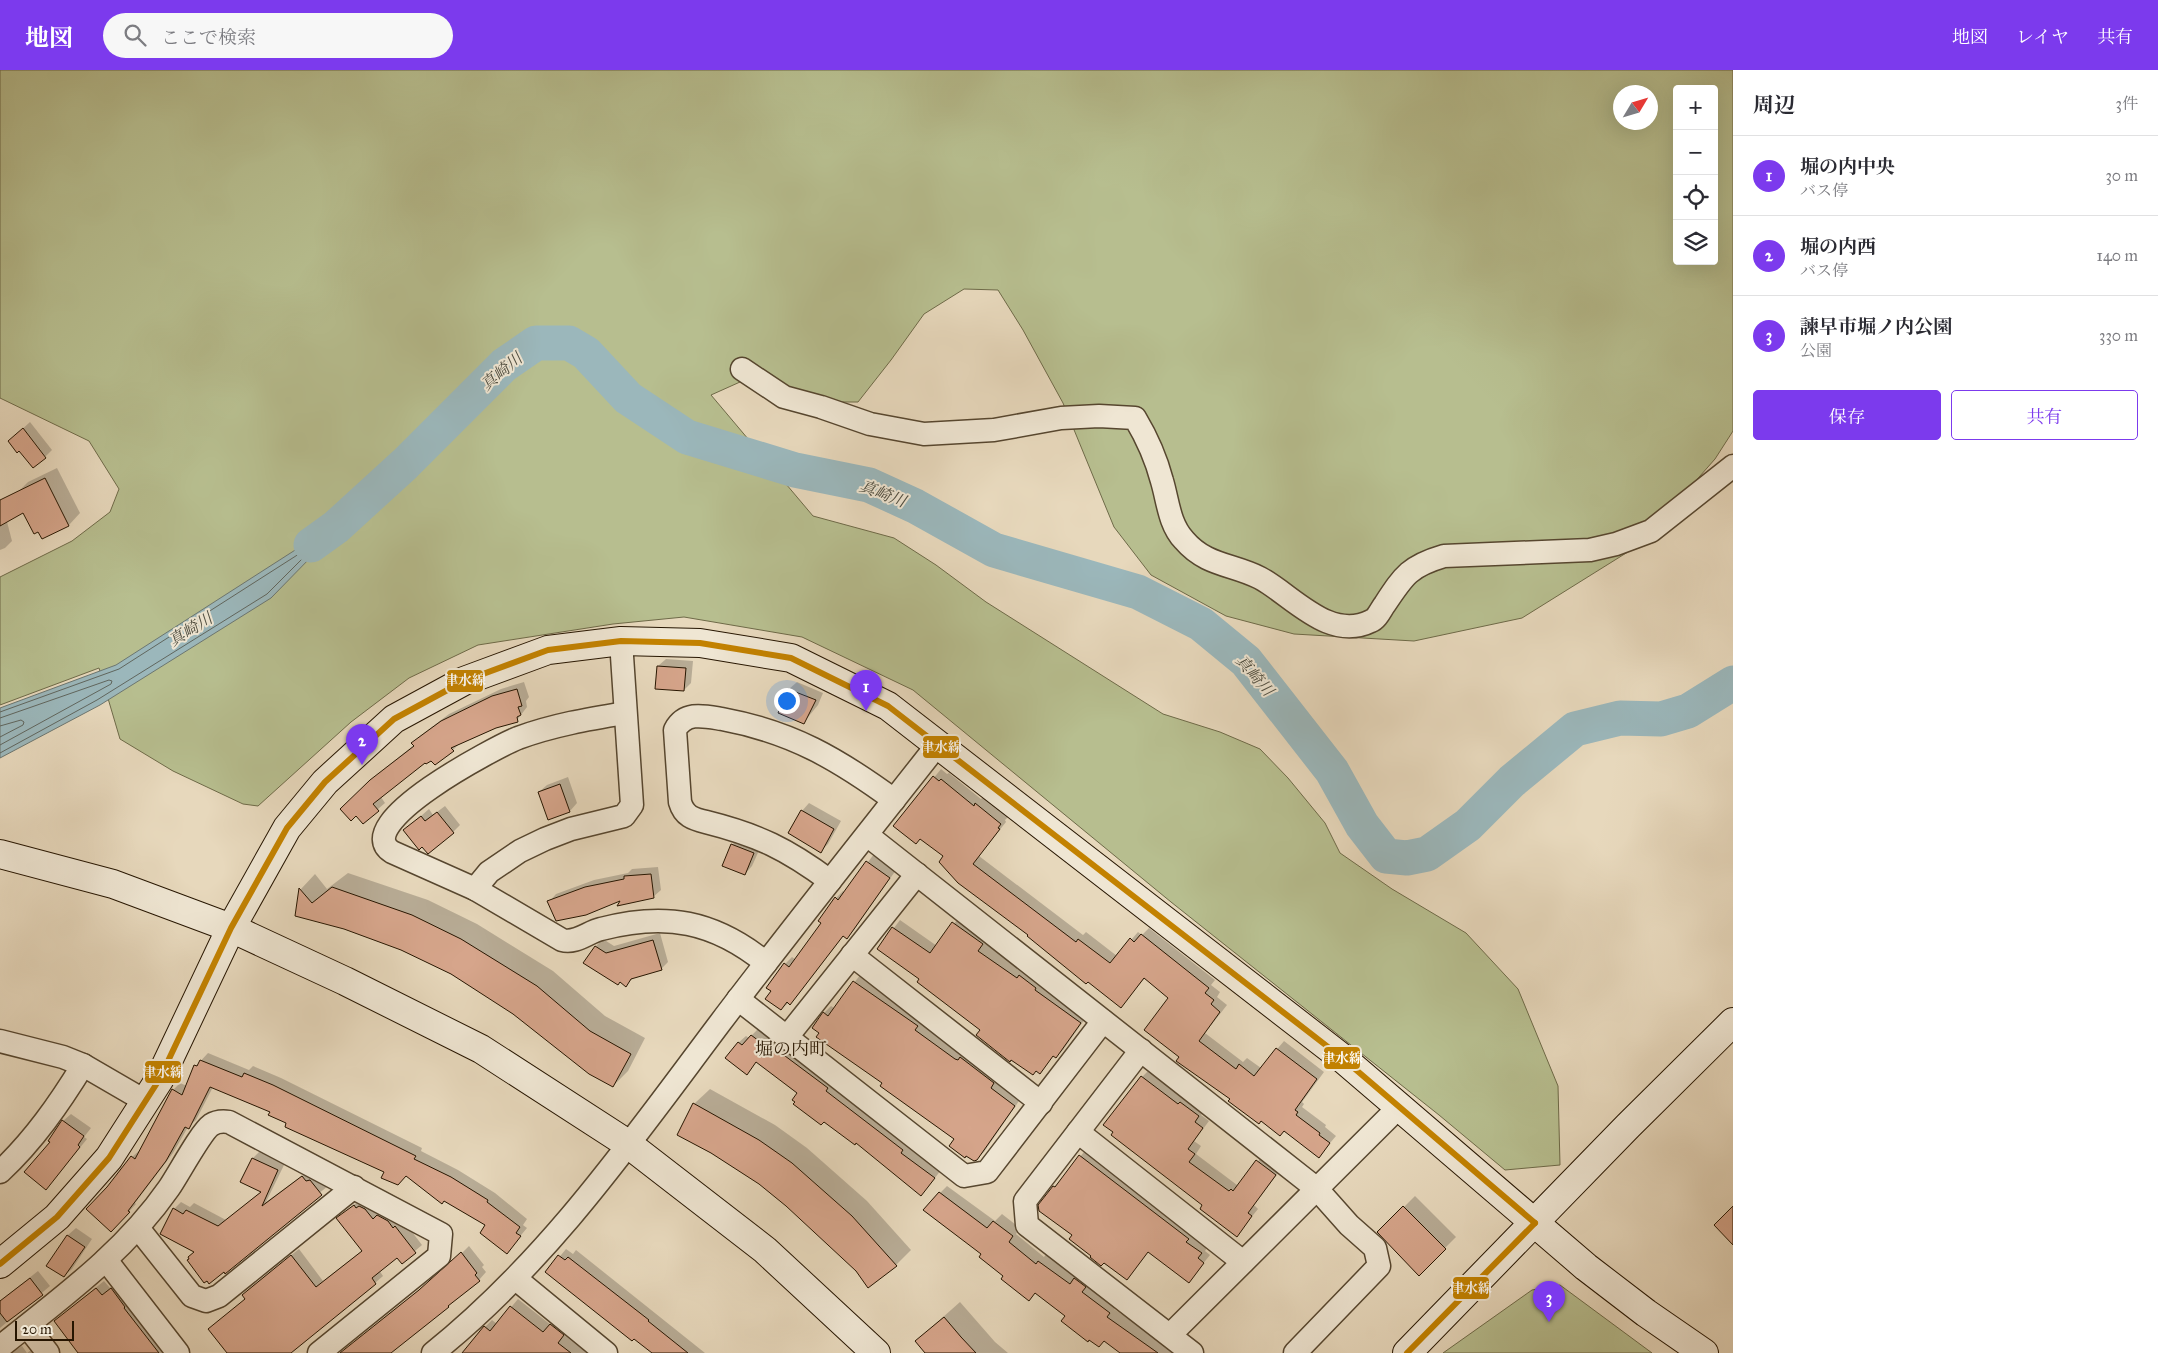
<!DOCTYPE html>
<html lang="ja">
<head>
<meta charset="utf-8">
<style>
  body { margin:0; font-family:"IM FELL Great Primer","Noto Serif JP",serif; background:#f7f7f7; color:#2b2b33 }
  .controls { position:absolute; right:15px; top:15px; display:grid; overflow:hidden; border-radius:5px; box-shadow:0 5px 20px #0002 }
  .controls button { width:45px; height:45px; display:grid; place-items:center; padding:0; border:0; border-bottom:1px solid #e1e1e2; background:#fff; color:#2b2b33; font:25px sans-serif }
  .compass { position:absolute; left:1613px; top:15px; width:45px; height:45px; border-radius:50%; background:#fff; box-shadow:0 5px 20px #0002; rotate:52deg }
  .scale { position:absolute; left:15px; bottom:12px; width:59px; box-sizing:border-box; padding-left:5px; border:2px solid #261500; border-top:0; font-size:14px; line-height:18px; white-space:nowrap; color:#261500; -webkit-text-stroke:4px #efe6d3; paint-order:stroke }
  .you { position:absolute; left:786px; top:630px; width:18px; height:18px; margin:-12px; border:4px solid #fff; border-radius:50%; background:#1a73e8; box-shadow:0 0 0 8px #1a73e833 }
  .badge { display:grid; place-items:center; width:32px; height:32px; border-radius:50%; background:#7c3aed; color:#fff; font-size:16px; font-weight:700 }
  .pin { position:absolute; translate:-50% -41px; filter:drop-shadow(0 1px 2px #0008) }
  .pin::after { content:''; position:absolute; top:26px; width:18px; height:15px; background:inherit; clip-path:polygon(0 0,100% 0,50% 100%) }
  .list { margin:0; padding:0; list-style:none }
  h2 { display:flex; justify-content:space-between; align-items:center; height:65px; margin:0; padding:0 20px; font-size:21px }
  h2 small { font-size:16px; font-weight:400; color:#7c7c81 }
  .list li { display:grid; grid-template-columns:32px 1fr auto; gap:15px; align-items:center; box-sizing:border-box; height:80px; padding:0 20px; border-top:1px solid #e1e1e2 }
  .list b { display:block; font-size:19px; white-space:nowrap }
  .list p { margin:0; font-size:16px; white-space:nowrap; color:#7c7c81 }
  .list em { font-size:16px; font-style:normal; color:#7c7c81 }
  .actions { display:flex; gap:10px; padding:15px 20px }
  .actions a { flex:1; padding:11px 0; border:1px solid #7c3aed; border-radius:5px; text-align:center; font-size:18px; color:#7c3aed }
  .actions .main { background:#7c3aed; color:#fff }
  .icon { flex:none; width:28px; height:28px; fill:none; stroke:currentColor; stroke-width:2; stroke-linecap:round; stroke-linejoin:round }
  .map { position:relative; flex:none; width:1733px; height:1283px; overflow:hidden }
  header { display:flex; align-items:center; gap:30px; box-sizing:border-box; height:70px; padding:0 25px; background:#7c3aed; color:#fff }
  header strong { font-size:24px }
  nav { display:flex; gap:28px; margin-inline-start:auto; font-size:18px }
  .search { width:350px; height:45px; background:#f7f7f7; display:flex; align-items:center; gap:12px; box-sizing:border-box; padding:0 18px; border-radius:28px; color:#7c7c81; font-size:19px }
  main { display:flex }
  aside { flex:1; background:#fff }
  .map>svg:first-child { display:block }
  .green { fill:#b7be8f; stroke:#6e6a48; fill-rule:evenodd }
  .water { fill:#9bb7bb; stroke:#6c7670 }
  .shadow { fill:#0003 }
  .lines { fill:none; stroke-linecap:round; stroke-linejoin:round }
  .shore { stroke:#60665e; stroke-width:1 }
  .river { stroke:#9bb7bb; stroke-width:35 }
  .building { fill:#d6a58b; stroke:#261500 }
  .street-casing { stroke:#56462f; stroke-width:25 }
  .secondary-casing { stroke:#261500; stroke-width:30 }
  .street { stroke:#efe6d3; stroke-width:22 }
  .secondary { stroke:#efe6d3; stroke-width:28 }
  .bus-1-casing { stroke:#efe6d3; stroke-width:10 }
  .bus-1 { stroke:#c38200; stroke-width:6 }
  .labels { text-anchor:middle; stroke-width:4; stroke-linejoin:round; paint-order:stroke }
  .water-label { font-size:16px; font-style:italic; fill:#4f4e41; stroke:#efe6d3 }
  .quarter-label { font-size:18px; fill:#261500; stroke:#efe6d3 }
  .line-badge { stroke:#efe6d3; stroke-width:2 }
  .badge-label { font-size:14px; text-anchor:middle; font-weight:bold; fill:#fff }
</style>
</head>
<body>
<header>
<strong>地図</strong>
<div class="search"><svg class="icon" aria-label="search" viewBox="0 0 24 24"><circle cx="10" cy="10" r="6"/><path d="M15 15l6 6"/></svg>ここで検索</div>
<nav><a>地図</a><a>レイヤ</a><a>共有</a></nav>
</header>
<main>
<div class="map">
<svg width="1733" height="1283" viewBox="0 0 1733 1283">
  <rect width="100%" height="100%" fill="#e7d8bc"/>
  <filter id="stains"><feTurbulence type="fractalNoise" baseFrequency=".004" numOctaves="4"/><feColorMatrix values="0 0 0 0 .2 0 0 0 0 .09 0 0 0 0 .02 0 0 0 .5 -.17"/></filter>
  <radialGradient id="worn" r=".72"><stop offset=".6" stop-color="#630" stop-opacity="0"/><stop offset="1" stop-color="#630" stop-opacity=".3"/></radialGradient>
  <g class="green">
    <path d="M0,0H1733V361L1715,389L1639,475L1522,548L1414,571L1294,564L1226,546L1151,505L1114,457L1063,333L1023,260L998,220L964,219L924,244L891,290L858,332H836L740,312L711,325L813,446L894,468L936,495L986,532L1163,644L1220,662L1260,679L1288,708L1325,753L1340,783L1392,819L1466,863L1518,919L1558,1016L1560,1095L1505,1100L1439,1045L1171,832L913,620L802,567L684,547L613,554L478,575L409,608L351,652L258,736L243,734L173,701L120,669L99,598L0,635V507L72,471L110,442L119,419L89,371L0,328ZM1677,19H1714V191H1677ZM1620,22H1650V52H1620Z"/>
    <path d="M1560,1215L1652,1283H1443L1532,1220Z"/>
  </g>
  <path class="water" d="M356,441L271,528L100,635L0,688V638L116,595Z"/>
  <g class="shadow">
    <path d="M30,352L52,380L45,387L17,364Z"/>
    <path d="M57,398L80,443L69,455L42,468L17,423L28,412Z"/>
    <path d="M6,448L12,471L5,478L0,480V450Z"/>
    <path d="M666,589L693,591L691,613L684,620L658,596Z"/>
    <path d="M524,612L529,627L526,631L527,637L517,650L495,657L460,673L453,680L426,691L381,727L385,733L363,752L379,703L414,675L420,666L449,644L501,619Z"/>
    <path d="M797,612L823,623L818,635L804,652L780,642L789,619Z"/>
    <path d="M941,699L947,704L949,703L981,729L983,727L1008,747L1005,750L1006,752L979,786L1083,865L1086,862L1117,886L1138,862L1142,865L1149,858L1215,910L1211,915L1220,922L1217,927L1227,935L1205,963L1243,992L1247,988L1261,998L1284,971L1324,1002L1302,1032L1304,1034L1302,1037L1326,1055L1325,1057L1336,1066L1319,1086L1284,1060L1232,1029L1181,987L1170,928L1145,908L1121,936L1029,864L945,785L920,768L895,756Z"/>
    <path d="M568,707L577,733L570,741L549,748L539,722L547,715Z"/>
    <path d="M809,733L841,751L828,774L821,781L802,741Z"/>
    <path d="M445,736L460,755L453,762L405,760L429,739L433,745Z"/>
    <path d="M740,767L761,776L752,796L745,804L732,775Z"/>
    <path d="M874,784L896,800L854,860L847,867L844,865L797,926L781,939L785,894L792,887L796,890L823,853L836,828L843,821L845,823Z"/>
    <path d="M658,797L661,820L653,827L549,832L556,824L594,810L628,803L632,799Z"/>
    <path d="M348,803L428,830L477,854L553,901L605,946L645,968L628,1001L613,1016L593,1005L514,943L451,903L401,879L345,857L296,845L301,819L315,804L327,819Z"/>
    <path d="M960,846L989,867L984,873L1087,946L1063,980L1056,987L1054,985L1040,1002L982,960L921,909L878,879L900,850L937,876Z"/>
    <path d="M660,863L668,892L661,899L633,908L626,915L596,876L603,869L614,876Z"/>
    <path d="M861,904L1021,1028L984,1082L976,1089L955,1069L821,963L824,943L831,936L834,938Z"/>
    <path d="M759,958L941,1100L928,1117L921,1124L757,991L747,1003L738,973L746,966L749,968Z"/>
    <path d="M208,983L249,1000L253,996L281,1008L422,1078L421,1081L458,1100L495,1123L527,1149L523,1155L527,1158L507,1182L487,1155L406,1105L386,1101L271,1041L213,1017L196,1050L188,1057L173,1083L135,1133L136,1134L111,1161L108,1118L132,1087L140,1080L173,1020L180,1013L187,1016L196,996Z"/>
    <path d="M1149,1000L1206,1039L1201,1045L1209,1051L1194,1071L1201,1076L1196,1084L1237,1115L1240,1114L1264,1084L1282,1098L1254,1135L1258,1139L1237,1165L1204,1135L1142,1007Z"/>
    <path d="M710,1019L775,1055L807,1078L867,1131L911,1180L896,1195L857,1201L694,1034Z"/>
    <path d="M71,1044L91,1058L84,1067L87,1069L53,1111L51,1071L63,1051Z"/>
    <path d="M1087,1078L1208,1176L1205,1181L1210,1185L1189,1211L1149,1181L1127,1209L1093,1186L1074,1165L1054,1117L1062,1110Z"/>
    <path d="M260,1081L285,1093L266,1132L310,1100L328,1116L224,1200L195,1181L174,1139L181,1132L190,1137L194,1133L226,1150L262,1121L253,1088Z"/>
    <path d="M947,1116L995,1151L1002,1144L1020,1158L1016,1164L1044,1187L1046,1184L1116,1235L1114,1239L1179,1283H1122L1036,1222L1005,1206L983,1184L940,1123Z"/>
    <path d="M1415,1126L1456,1167L1419,1204L1379,1162Z"/>
    <path d="M362,1128L403,1150L422,1175L402,1192L397,1186L379,1200L383,1206L375,1213L288,1283H229L210,1259L246,1229L243,1225L250,1218L299,1179L323,1211L363,1180L338,1148Z"/>
    <path d="M76,1158L92,1169L72,1199L64,1206L48,1195L68,1165Z"/>
    <path d="M469,1176L484,1195L482,1197L486,1202L479,1210L387,1283H341L453,1192Z"/>
    <path d="M566,1179L573,1184L576,1180L705,1283H654L547,1202Z"/>
    <path d="M38,1201L50,1216L0,1258V1231Z"/>
    <path d="M104,1211L110,1218L119,1211L169,1283H80L55,1251Z"/>
    <path d="M518,1229L551,1255L558,1248L570,1257L564,1265L587,1283H466L485,1257L492,1250L497,1254Z"/>
    <path d="M960,1232L995,1272L1008,1283H927L916,1271Z"/>
    <path d="M22,1276L27,1283L37,1276L43,1283H0H10Z"/>
  </g>
  <g class="lines">
    <g class="shore">
      <path d="M0,642L119,599L302,482L306,483L305,486L267,524L97,630L0,683"/>
      <path d="M0,648L109,610L112,611L111,614L0,675"/>
      <path d="M0,656L21,650L24,652L23,655L0,667"/>
    </g>
    <path class="river" d="M311,475L336,457L405,394L504,295L536,273H569L586,283L628,328L687,367L795,400L869,415L915,436L994,480L1138,522L1201,554L1246,591L1332,701L1362,755L1386,786L1407,788L1427,784L1468,755L1512,711L1575,659L1620,648L1661,649L1688,641L1733,613"/>
  </g>
  <g class="building">
    <path d="M23,358L46,388L33,398L19,381L17,383L8,371Z"/>
    <path d="M45,408L69,456L42,469L38,462L34,464L23,443L0,456V430Z"/>
    <path d="M657,596L686,598L684,621L655,619Z"/>
    <path d="M517,619L522,636L518,637L521,645L517,647L518,652L496,658L451,678L454,681L435,695L431,691L426,694L425,693L373,734L379,741L363,754L356,746L351,751L340,739L370,710L414,676L411,673L441,651L492,626Z"/>
    <path d="M788,619L816,630L804,654L778,643Z"/>
    <path d="M933,706L939,711L941,709L974,736L975,733L1001,754L998,758L1000,759L973,794L1076,872L1078,869L1110,893L1130,868L1134,872L1141,864L1209,918L1205,923L1214,930L1211,934L1220,942L1199,971L1236,999L1239,994L1254,1006L1276,978L1317,1009L1295,1040L1298,1042L1296,1045L1320,1063L1319,1065L1330,1073L1319,1088L1284,1061L1280,1066L1261,1051L1259,1054L1228,1031L1230,1029L1176,991L1179,987L1144,960L1168,928L1144,908L1121,938L1088,912L1086,914L1027,866L1028,865L958,813L939,792L943,786L920,769L916,774L893,756Z"/>
    <path d="M560,714L570,742L548,750L538,722Z"/>
    <path d="M801,740L834,759L821,783L788,763Z"/>
    <path d="M437,742L454,763L428,784L422,777L419,780L403,760L421,746L425,751Z"/>
    <path d="M731,774L754,783L745,805L722,796Z"/>
    <path d="M866,791L890,808L847,869L843,866L790,935L787,932L781,940L765,929L771,921L766,918L784,893L789,897L821,853L818,851L835,827L838,830Z"/>
    <path d="M651,804L654,828L617,836L620,831L586,845L556,851L547,831L585,817L624,809V806Z"/>
    <path d="M332,817L412,845L461,869L537,916L590,961L631,984L613,1017L589,1004L513,944L451,904L401,880L344,859L295,846L299,818L312,833Z"/>
    <path d="M952,852L983,874L978,881L1017,908L1019,905L1036,918L1035,920L1081,953L1056,988L1053,986L1040,1004L1036,1001L1033,1005L1011,990L1010,992L976,965L980,960L917,912L919,909L877,879L892,857L930,883Z"/>
    <path d="M653,870L662,900L631,909L626,917L620,912L618,915L583,893L595,876L606,883Z"/>
    <path d="M853,911L918,956L915,960L955,989L958,990L960,987L994,1013L991,1018L1015,1036L977,1090L974,1091L966,1086L965,1088L949,1076L954,1069L880,1016L882,1013L816,967L819,963L812,958L823,942L828,946Z"/>
    <path d="M751,965L775,983L777,980L828,1018L826,1021L903,1080L901,1083L935,1108L921,1126L856,1073L855,1075L824,1052L821,1055L793,1034L795,1032L792,1030L797,1023L756,992L747,1005L725,988L738,972L742,975Z"/>
    <path d="M200,990L242,1007L244,1003L273,1015L416,1086L414,1089L451,1107L488,1130L487,1132L520,1157L516,1163L521,1166L507,1184L480,1163L485,1155L444,1131L442,1134L406,1106L398,1115L381,1108L384,1102L285,1057L286,1053L268,1045L270,1042L210,1017L189,1059L185,1057L166,1091L128,1141L130,1142L111,1162L86,1139L107,1117L131,1086L135,1089L172,1019L182,1025L194,995L197,996Z"/>
    <path d="M1141,1006L1178,1034L1180,1032L1199,1046L1195,1052L1203,1058L1188,1079L1195,1084L1189,1092L1229,1121L1231,1119L1233,1121L1256,1090L1276,1105L1248,1143L1252,1146L1237,1167L1200,1139L1202,1135L1111,1065L1113,1062L1103,1055Z"/>
    <path d="M693,1033L759,1070L792,1093L852,1146L897,1196L868,1218L856,1201L786,1136L759,1114L711,1083L677,1065Z"/>
    <path d="M62,1050L84,1066L78,1075L80,1077L46,1120L24,1102L50,1072L48,1071Z"/>
    <path d="M1079,1085L1189,1169L1186,1172L1202,1183L1198,1188L1204,1193L1189,1213L1148,1182L1127,1210L1104,1193L1101,1196L1090,1187L1091,1186L1069,1169L1072,1165L1039,1141L1038,1135L1053,1116L1055,1117Z"/>
    <path d="M252,1088L278,1100L262,1136L302,1106L306,1111L310,1110L322,1125L225,1204L224,1202L209,1214L207,1211L204,1213L187,1190L189,1189L188,1187L194,1182L160,1164L173,1138L183,1144L186,1140L218,1156L261,1122L240,1112Z"/>
    <path d="M939,1122L987,1158L993,1151L1013,1166L1009,1172L1036,1194L1038,1191L1070,1214L1074,1208L1086,1217L1082,1222L1110,1243L1107,1247L1158,1283H1120L1104,1271L1099,1277L1089,1270L1088,1272L1061,1251L1065,1246L1035,1223L1029,1231L1001,1209L1003,1206L979,1187L981,1184L923,1140Z"/>
    <path d="M354,1135L356,1138L359,1136L365,1139L373,1149L377,1145L388,1151L393,1158L395,1156L416,1183L402,1194L397,1188L372,1208L376,1214L291,1283H227L208,1259L245,1229L242,1225L291,1185L316,1217L362,1181L336,1148Z"/>
    <path d="M1403,1136L1446,1179L1419,1206L1377,1162Z"/>
    <path d="M1733,1136V1175L1714,1155Z"/>
    <path d="M67,1165L85,1177L64,1207L46,1196Z"/>
    <path d="M461,1182L477,1203L475,1205L480,1211L448,1236L449,1237L391,1283H340L419,1220Z"/>
    <path d="M558,1185L565,1190L568,1187L649,1250L648,1251L688,1283H652L634,1269L632,1271L545,1202Z"/>
    <path d="M30,1208L43,1225L7,1252L0,1243V1231Z"/>
    <path d="M96,1218L102,1225L111,1218L125,1237L124,1238L159,1283H78L54,1251Z"/>
    <path d="M510,1236L543,1262L550,1254L564,1265L558,1273L571,1283H462L484,1256L490,1261Z"/>
    <path d="M944,1247L961,1267L976,1283H925L915,1271Z"/>
  </g>
  <g class="lines">
    <defs>
      <g id="street">
        <path d="M742,299L784,327L821,337L870,354L924,364L994,360L1061,348L1099,346L1135,348C1147,368 1156,388 1162,411C1168,431 1169,454 1184,470C1206,496 1233,494 1260,508C1292,525 1329,572 1371,551C1377,549 1381,539 1385,534C1404,505 1410,496 1444,486L1590,480L1616,474L1651,461L1733,396"/>
        <path d="M625,643C589,649 553,655 518,668C496,677 348,754 392,782L475,819L562,870C576,874 588,862 601,859C666,842 714,851 766,893"/>
        <path d="M867,765L1317,1119L1349,1155L1375,1178L1379,1196L1295,1283"/>
        <path d="M830,811C787,779 758,765 706,752C693,749 684,746 680,732L675,660C685,641 704,646 722,649C792,662 838,689 894,730"/>
        <path d="M475,819L489,802L520,781L545,769L571,759L624,746L632,735L621,571"/>
        <path d="M852,885L1041,1033"/>
        <path d="M738,929L964,1106L987,1102L1103,951"/>
        <path d="M787,967L917,804"/>
        <path d="M0,971L63,987L83,995L145,1031"/>
        <path d="M1141,980L1025,1131L1027,1155L1192,1283"/>
        <path d="M1078,1062L1243,1192"/>
        <path d="M0,1102C34,1070 59,1034 83,995"/>
        <path d="M138,1158L192,1226L206,1231L219,1226L354,1117"/>
        <path d="M106,1190L178,1283"/>
        <path d="M516,1209L606,1283"/>
        <path d="M27,1256L48,1283"/>
        <path d="M1170,1265L1400,1036"/>
        <path d="M0,1277C61,1228 124,1183 169,1118C178,1105 201,1062 211,1055C217,1051 222,1051 229,1052L441,1164L439,1186L319,1283"/>
        <path d="M433,1283C548,1191 632,1070 720,953C791,859 865,767 938,674"/>
      </g>
      <g id="secondary">
        <path d="M0,784L113,814L231,858L345,911L481,979L628,1074L765,1180L876,1283"/>
        <path d="M0,1194L57,1147L109,1088L159,1010L231,858L287,758L325,712L394,649L464,611L548,580L621,571L700,573L791,588L888,636L1341,987L1586,1197L1646,1243L1704,1283"/>
        <path d="M1407,1283L1628,1056L1733,952"/>
      </g>
    </defs>
    <use href="#street" class="street-casing"/>
    <use href="#secondary" class="secondary-casing"/>
    <use href="#street" class="street"/>
    <use href="#secondary" class="secondary"/>
    <defs>
      <g id="bus-1">
        <path d="M0,1194L57,1147L109,1088L159,1010L231,858L287,758L325,712L394,649L464,611L548,580L621,571L700,573L791,588L888,636L1341,987L1535,1153"/>
        <path d="M1407,1283L1535,1153"/>
      </g>
    </defs>
    <use href="#bus-1" class="bus-1-casing"/>
    <use href="#bus-1" class="bus-1"/>
  </g>
  <g class="labels">
    <g class="water-label">
      <text transform="translate(501 301) rotate(-40)" y="6">真崎川</text>
      <text transform="translate(883 423) rotate(21)" y="6">真崎川</text>
      <text transform="translate(190 559) rotate(-32)" y="6">真崎川</text>
      <text transform="translate(1255 605) rotate(49)" y="6">真崎川</text>
    </g>
    <g class="quarter-label">
      <text x="791" y="985">堀の内町</text>
    </g>
  </g>
  <g class="line-badge">
    <rect x="446" y="599" width="38" height="24" rx="5" fill="#c38200"/>
    <rect x="922" y="665" width="38" height="24" rx="5" fill="#c38200"/>
    <rect x="1323" y="976" width="38" height="24" rx="5" fill="#c38200"/>
    <rect x="144" y="990" width="38" height="24" rx="5" fill="#c38200"/>
    <rect x="1452" y="1206" width="38" height="24" rx="5" fill="#c38200"/>
  </g>
  <g class="badge-label">
    <text x="465" y="615">津水線</text>
    <text x="941" y="682">津水線</text>
    <text x="1342" y="993">津水線</text>
    <text x="163" y="1007">津水線</text>
    <text x="1471" y="1223">津水線</text>
  </g>
  <rect width="100%" height="100%" filter="url(#stains)"/>
  <rect width="100%" height="100%" fill="url(#worn)"/>
</svg>
<div class="controls">
<button>+</button>
<button>−</button>
<button><svg class="icon" aria-label="locate" viewBox="0 0 24 24"><circle cx="12" cy="12" r="6"/><path d="M12 2v4M12 18v4M2 12h4M18 12h4"/></svg></button>
<button><svg class="icon" aria-label="layers" viewBox="0 0 24 24"><path d="M12 4l9 5-9 5-9-5zM3 14l9 5 9-5"/></svg></button>
</div>
<svg class="compass" viewBox="-18 -18 36 36"><path d="M0-13l5 13h-10z" fill="#e53935"/><path d="M0 13l5-13h-10z" fill="#7c7c81"/></svg>
<div class="scale">20 m</div>
<div class="you"></div>
<div class="pin badge" style="left:866px;top:641px">1</div>
<div class="pin badge" style="left:362px;top:695px">2</div>
<div class="pin badge" style="left:1549px;top:1252px">3</div>
</div>
<aside>
<h2>周辺<small>3件</small></h2>
<ul class="list">
<li><span class="badge">1</span><div><b>堀の内中央</b><p>バス停</p></div><em>30 m</em></li>
<li><span class="badge">2</span><div><b>堀の内西</b><p>バス停</p></div><em>140 m</em></li>
<li><span class="badge">3</span><div><b>諫早市堀ノ内公園</b><p>公園</p></div><em>330 m</em></li>
</ul>
<div class="actions"><a class="main">保存</a><a>共有</a></div>
</aside>
</main>
</body>
</html>
